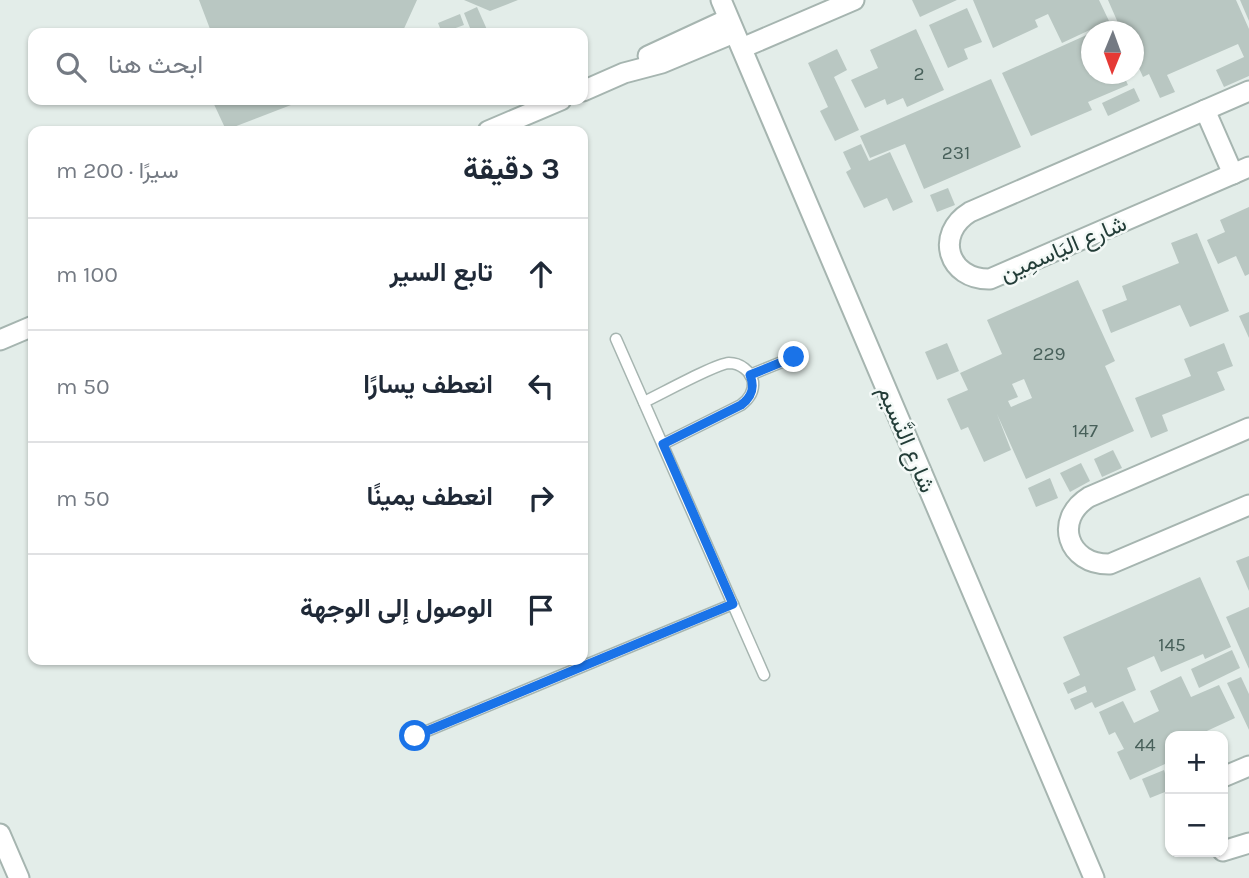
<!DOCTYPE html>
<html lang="ar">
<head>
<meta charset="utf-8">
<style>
  body { margin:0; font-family:Karla,Vazirmatn,sans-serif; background:#f6f6f7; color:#1f2937; direction:rtl }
  .controls { position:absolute; right:21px; bottom:21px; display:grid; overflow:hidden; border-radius:14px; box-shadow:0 2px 5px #0004 }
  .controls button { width:63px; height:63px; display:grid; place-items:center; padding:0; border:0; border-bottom:2px solid #e0e1e3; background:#fff; color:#1f2937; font:35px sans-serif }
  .compass { position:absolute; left:1081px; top:21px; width:63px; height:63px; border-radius:50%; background:#fff; box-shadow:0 2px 5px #0004; rotate:181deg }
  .stop { position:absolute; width:21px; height:21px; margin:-16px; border:5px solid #1a73e8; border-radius:50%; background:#fff }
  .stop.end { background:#1a73e8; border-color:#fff; box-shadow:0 2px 7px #0008 }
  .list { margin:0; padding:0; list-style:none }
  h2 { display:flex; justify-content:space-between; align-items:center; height:91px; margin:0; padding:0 28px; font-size:30px }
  h2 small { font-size:23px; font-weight:400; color:#747a83 }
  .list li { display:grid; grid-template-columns:46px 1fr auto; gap:21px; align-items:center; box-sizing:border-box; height:112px; padding:0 28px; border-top:2px solid #e0e1e3 }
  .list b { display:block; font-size:26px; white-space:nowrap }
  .list em { font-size:23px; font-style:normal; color:#747a83 }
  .icon { flex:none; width:38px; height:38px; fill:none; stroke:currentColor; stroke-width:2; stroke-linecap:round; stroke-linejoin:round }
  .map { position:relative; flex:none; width:1249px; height:878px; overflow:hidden; direction:ltr }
  .search { position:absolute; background:#fff; box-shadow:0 2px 5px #0004; left:28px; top:28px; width:560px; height:77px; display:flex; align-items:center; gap:18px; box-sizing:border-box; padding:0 24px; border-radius:14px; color:#747a83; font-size:26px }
  .panel { position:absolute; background:#fff; box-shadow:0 2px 5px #0004; left:28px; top:126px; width:560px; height:539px; border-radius:14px; direction:rtl }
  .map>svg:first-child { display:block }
  .building { fill:#b9c7c2; fill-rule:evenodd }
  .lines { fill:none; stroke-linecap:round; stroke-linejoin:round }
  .service-casing { stroke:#a6b5b0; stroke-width:13 }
  .minor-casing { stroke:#a6b5b0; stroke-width:23 }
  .service { stroke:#fff; stroke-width:10 }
  .minor { stroke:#fff; stroke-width:19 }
  .route { stroke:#1a73e8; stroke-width:9 }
  .labels { text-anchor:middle; stroke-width:5; stroke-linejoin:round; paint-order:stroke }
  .number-label { font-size:19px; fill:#48605a }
  .street-label { font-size:23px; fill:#233d38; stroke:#f4f9f7 }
</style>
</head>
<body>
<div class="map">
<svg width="1249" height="878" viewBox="0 0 1249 878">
  <rect width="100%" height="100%" fill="#e3ede9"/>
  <g class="building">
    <path d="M199,0H417L402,33H201L210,29Z"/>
    <path d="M464,0H518L490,11Z"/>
    <path d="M912,0H957L920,17Z"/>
    <path d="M973,0H1099L1109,21L1062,43L1048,14L1035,20L1038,27L993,48Z"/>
    <path d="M1108,0H1236L1249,29V76L1224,87L1216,70L1244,57L1238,44L1167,75L1175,92L1160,98L1149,74L1143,77L1134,57V32H1122Z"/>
    <path d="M1240,0H1249V21Z"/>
    <path d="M477,7L488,32L485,33H472L464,13Z"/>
    <path d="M967,8L982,42L964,49L968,59L948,68L929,25Z"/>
    <path d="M460,14L464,25L442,33L438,23Z"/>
    <path d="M916,29L944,90L907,107L903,98L887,105L885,99L865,108L851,80L878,68L870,50Z"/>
    <path d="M1091,33V74H1123L1128,85L1088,102L1092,110L1031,136L1002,73Z"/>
    <path d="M837,49L847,70L834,77L859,130L835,141L820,111L828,107L808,63Z"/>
    <path d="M991,79L1021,147L924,189L905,144L870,158L860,136Z"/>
    <path d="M1134,88L1140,101L1108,116L1102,103Z"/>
    <path d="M212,100H304L226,130Z"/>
    <path d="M861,144L869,161L890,152L913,202L893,211L887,198L864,208L846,172L851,169L843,152Z"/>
    <path d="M948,188L955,205L937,212L930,195Z"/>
    <path d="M1249,207V274L1245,276L1236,256L1218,264L1207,240L1225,232L1220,220Z"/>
    <path d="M1197,233L1229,311L1190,327L1180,305L1111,333L1102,310L1127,300L1122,286L1179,263L1171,243Z"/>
    <path d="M1078,280L1115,361L1105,366L1134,431L1026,479L997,414L1011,450L984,462L968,427L961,430L947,399L968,390L960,373L1002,354L987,320ZM1024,379L1032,398L1011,407L1008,401L1018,397L1012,384Z"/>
    <path d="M1249,312V338L1239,316Z"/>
    <path d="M947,343L959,371L937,380L925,352Z"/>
    <path d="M1224,343L1233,366L1217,372L1225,390L1162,415L1168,431L1151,438L1135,398L1191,376L1184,359Z"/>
    <path d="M1113,450L1122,468L1102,477L1094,459Z"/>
    <path d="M1081,463L1090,481L1070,492L1060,473Z"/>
    <path d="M1050,478L1058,498L1036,507L1028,488Z"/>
    <path d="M1249,556V591L1236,561Z"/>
    <path d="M1200,577L1231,647L1205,659L1203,654L1161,672L1154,656L1127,668L1136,690L1095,708L1092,702L1075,710L1070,699L1087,692L1085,686L1068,694L1063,683L1080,675L1063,637Z"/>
    <path d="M1249,607V669L1226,617Z"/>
    <path d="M1232,650L1240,668L1199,688L1191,669Z"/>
    <path d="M1181,676L1191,697L1219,685L1235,718L1196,736H1170V776L1165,764L1130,780L1117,752L1124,749L1115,732L1109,735L1099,712L1123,701L1134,723L1159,711L1150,691Z"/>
    <path d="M1241,677L1249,694V730L1227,683Z"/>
    <path d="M1164,770L1170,790L1150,798L1142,779Z"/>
  </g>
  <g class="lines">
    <defs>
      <g id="service">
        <path d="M616,339L764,675"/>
        <path d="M750,375L794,357"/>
        <path d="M644,402C661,394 715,364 729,363C740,363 751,371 753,382C754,392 749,399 741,405L663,444"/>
        <path d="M415,736L733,604"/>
      </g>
      <g id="minor">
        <path d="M721,0L1094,878"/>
        <path d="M742,48L854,0"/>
        <path d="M648,56L728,19"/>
        <path d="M583,91L624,73L662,63L734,33"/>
        <path d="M1249,91L970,212C934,234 948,280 990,279L1249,167"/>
        <path d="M1205,110L1233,174"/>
        <path d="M488,131L561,100"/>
        <path d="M0,340L33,326"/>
        <path d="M1249,428L1089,497C1053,519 1067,565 1110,564L1249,505"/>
        <path d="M1223,777L1249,766"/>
        <path d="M0,834L19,878"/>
        <path d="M1223,851L1249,843"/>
      </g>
    </defs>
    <use href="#service" class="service-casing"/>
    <use href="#minor" class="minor-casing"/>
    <use href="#service" class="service"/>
    <use href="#minor" class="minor"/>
  </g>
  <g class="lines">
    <path class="route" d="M415,736L733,604L663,444L741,405C752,397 755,388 750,375L794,357"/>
  </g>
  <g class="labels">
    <g class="number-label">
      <text x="919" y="80">2</text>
      <text x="956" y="159">231</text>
      <text x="1049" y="360">229</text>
      <text x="1085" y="437">147</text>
      <text x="1172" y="651">145</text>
      <text x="1145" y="751">44</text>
    </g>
    <g class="street-label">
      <text transform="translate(1063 248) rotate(-23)" y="8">شارع اليَاسمِين</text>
      <text transform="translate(907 439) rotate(67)" y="8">شارع النَّسيم</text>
    </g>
  </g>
</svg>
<div class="controls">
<button>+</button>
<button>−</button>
</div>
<svg class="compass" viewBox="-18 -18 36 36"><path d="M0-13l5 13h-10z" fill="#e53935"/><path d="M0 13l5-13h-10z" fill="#747a83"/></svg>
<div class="stop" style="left:415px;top:736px"></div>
<div class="stop end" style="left:794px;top:357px"></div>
<div class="search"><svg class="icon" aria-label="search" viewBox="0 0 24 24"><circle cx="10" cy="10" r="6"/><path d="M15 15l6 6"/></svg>ابحث هنا</div>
<section class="panel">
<h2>3 دقيقة<small>سيرًا · 200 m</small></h2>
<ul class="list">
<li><svg class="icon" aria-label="ahead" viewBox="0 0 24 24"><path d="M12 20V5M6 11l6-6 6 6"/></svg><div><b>تابع السير</b></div><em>100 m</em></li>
<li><svg class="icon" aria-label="left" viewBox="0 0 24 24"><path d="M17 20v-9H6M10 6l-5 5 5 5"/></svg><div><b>انعطف يسارًا</b></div><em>50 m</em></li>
<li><svg class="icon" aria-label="right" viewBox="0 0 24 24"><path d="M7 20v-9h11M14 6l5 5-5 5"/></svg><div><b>انعطف يمينًا</b></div><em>50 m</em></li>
<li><svg class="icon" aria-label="arrive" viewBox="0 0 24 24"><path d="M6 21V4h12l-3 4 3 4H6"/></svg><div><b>الوصول إلى الوجهة</b></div></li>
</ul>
</section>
</div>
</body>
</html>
